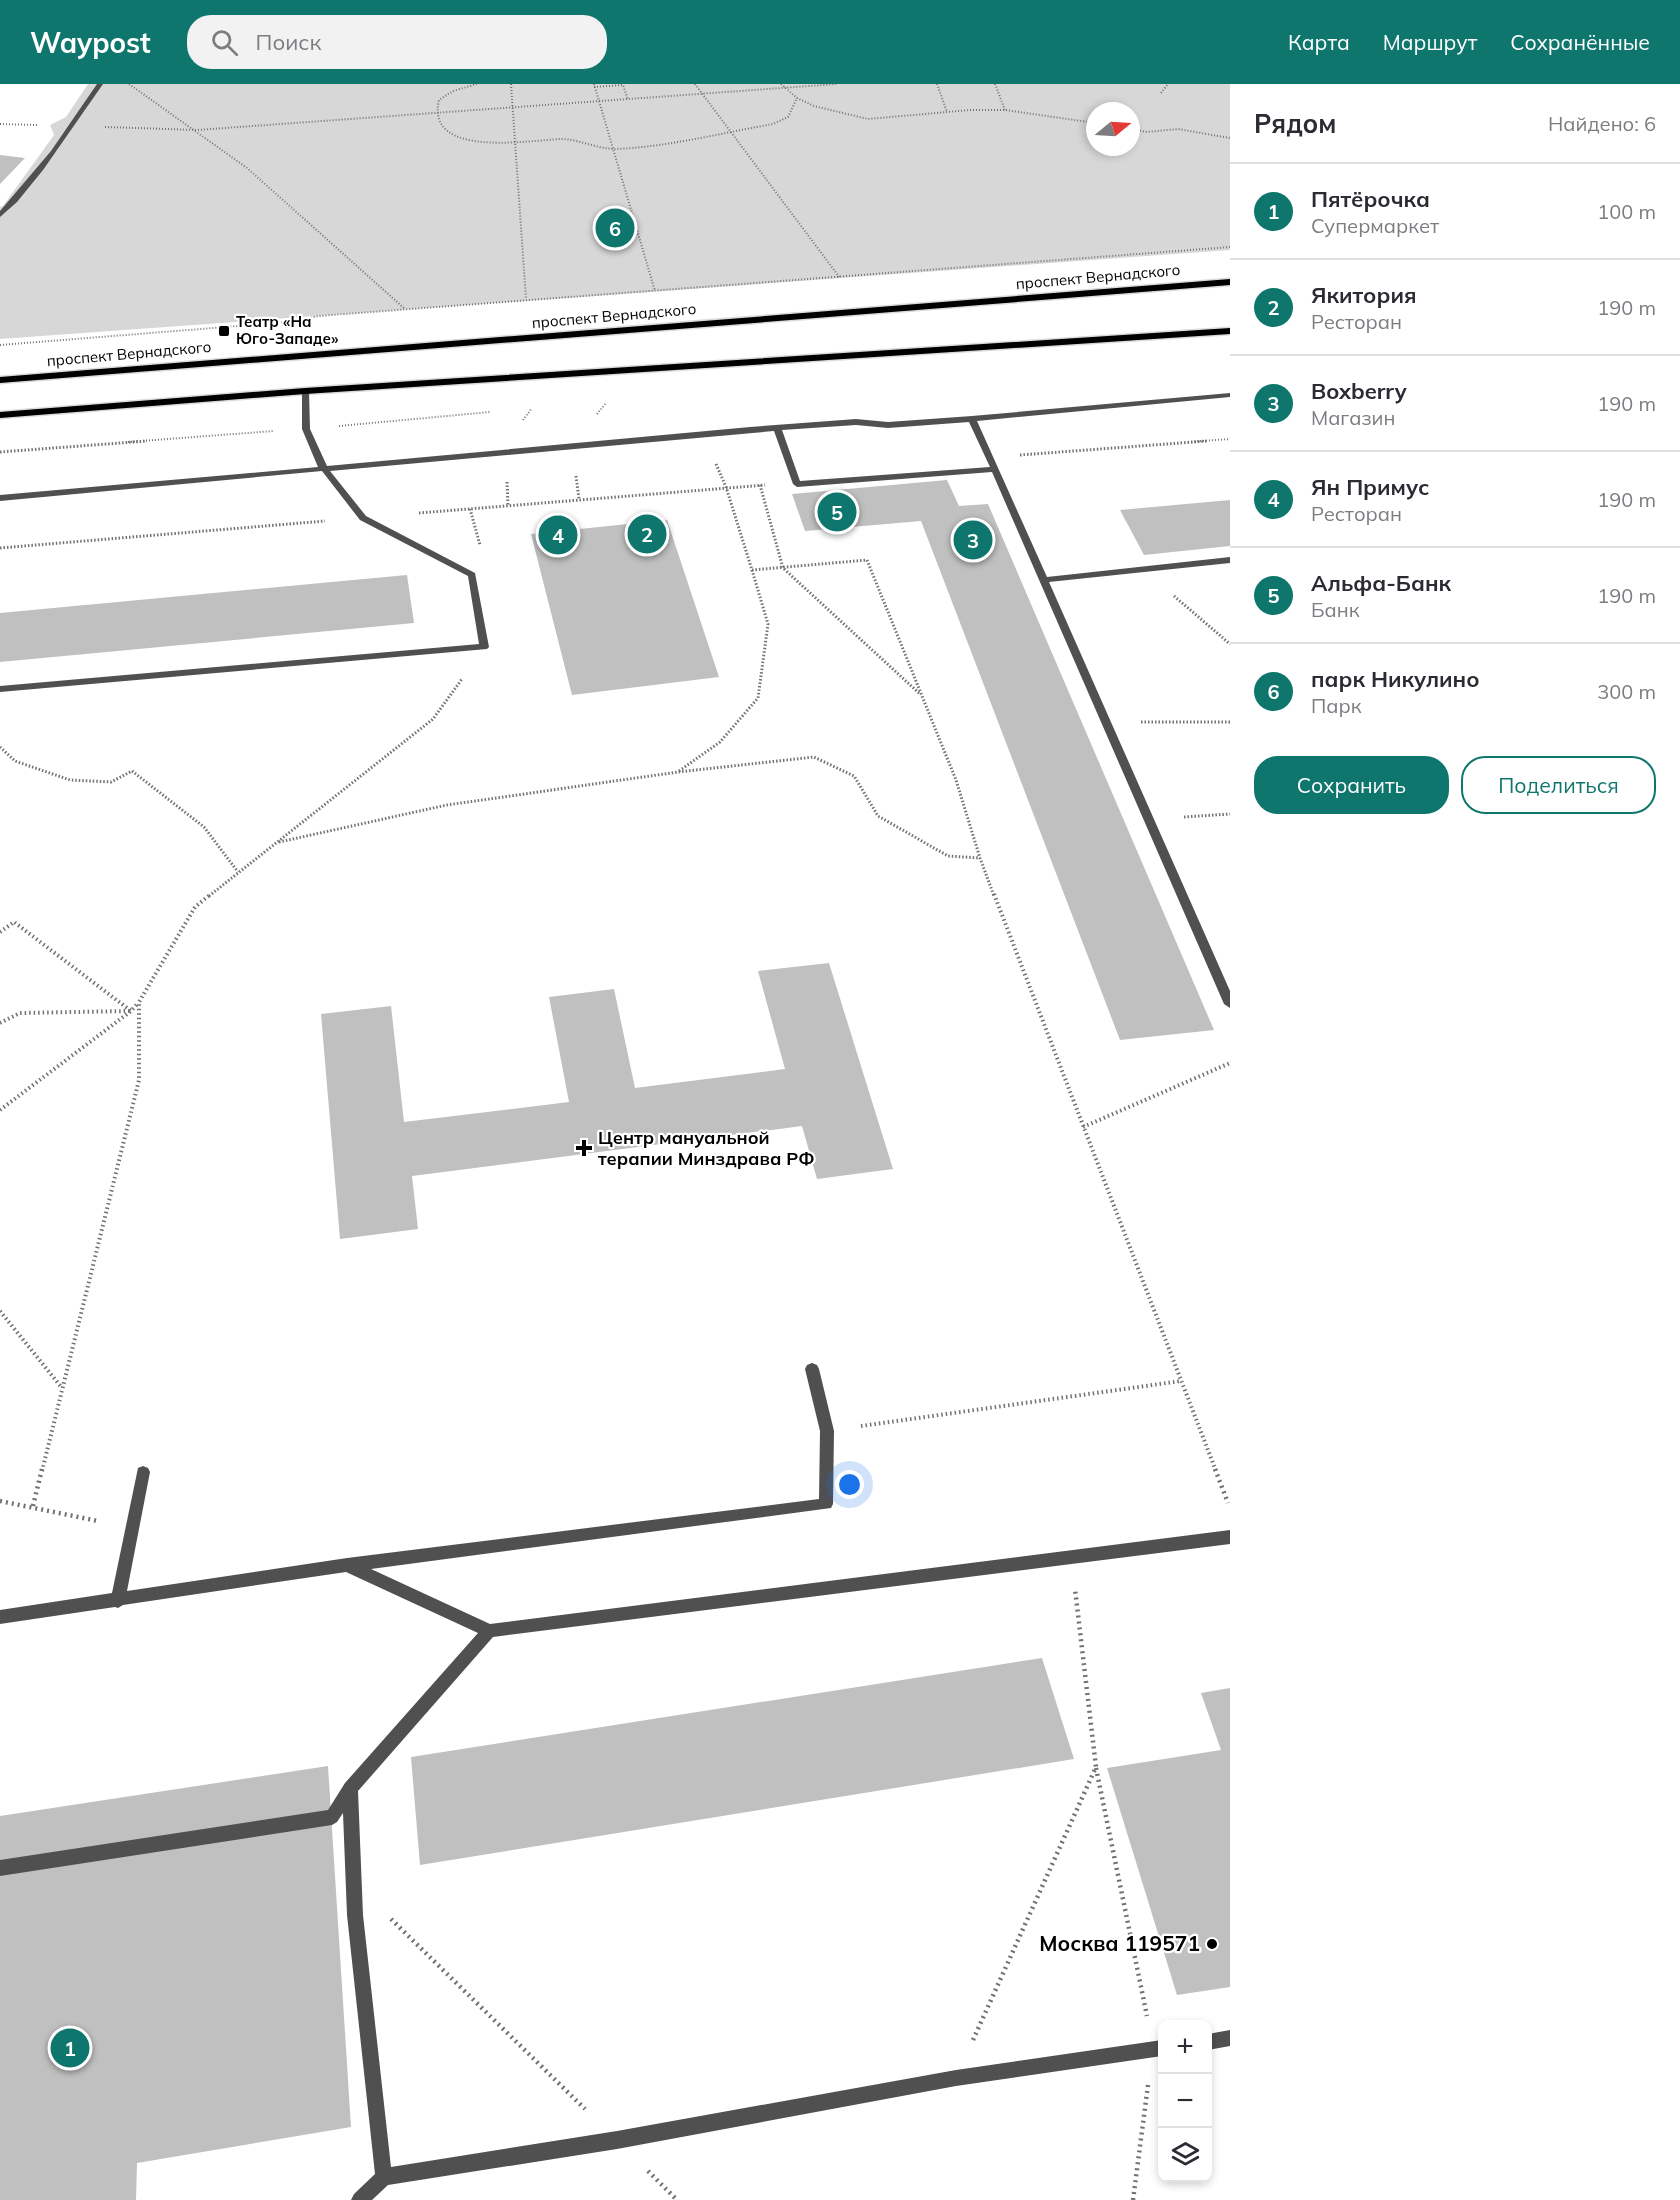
<!DOCTYPE html>
<html lang="ru">
<head>
<meta charset="utf-8">
<style>
  body { margin:0; font-family:Mulish,sans-serif; background:#f2f2f3; color:#2b2b33 }
  .controls { position:absolute; right:18px; bottom:18px; display:grid; overflow:hidden; border-radius:12px; box-shadow:0 3px 9px #0003 }
  .controls button { width:54px; height:54px; display:grid; place-items:center; padding:0; border:0; border-bottom:2px solid #e1e1e2; background:#fff; color:#2b2b33; font:30px sans-serif }
  .compass { position:absolute; left:1086px; top:18px; width:54px; height:54px; border-radius:50%; background:#fff; box-shadow:0 3px 9px #0003; rotate:72deg }
  .you { position:absolute; left:850px; top:1401px; width:21px; height:21px; margin:-15px; border:4px solid #fff; border-radius:50%; background:#1a73e8; box-shadow:0 0 0 9px #1a73e833 }
  .badge { display:grid; place-items:center; width:39px; height:39px; border-radius:50%; background:#0f766e; color:#fff; font-size:20px; font-weight:700 }
  .pin { position:absolute; translate:-50% -50%; border:3px solid #fff; box-shadow:0 2px 6px #0006 }
  .list { margin:0; padding:0; list-style:none }
  h2 { display:flex; justify-content:space-between; align-items:center; height:78px; margin:0; padding:0 24px; font-size:26px }
  h2 small { font-size:20px; font-weight:400; color:#7c7c81 }
  .list li { display:grid; grid-template-columns:39px 1fr auto; gap:18px; align-items:center; box-sizing:border-box; height:96px; padding:0 24px; border-top:2px solid #e1e1e2 }
  .list b { display:block; font-size:22px; white-space:nowrap }
  .list p { margin:0; font-size:20px; white-space:nowrap; color:#7c7c81 }
  .list em { font-size:20px; font-style:normal; color:#7c7c81 }
  .actions { display:flex; gap:12px; padding:18px 24px }
  .actions a { flex:1; padding:14px 0; border:2px solid #0f766e; border-radius:24px; text-align:center; font-size:21px; color:#0f766e }
  .actions .main { background:#0f766e; color:#fff }
  .icon { flex:none; width:33px; height:33px; fill:none; stroke:currentColor; stroke-width:2; stroke-linecap:round; stroke-linejoin:round }
  .map { position:relative; flex:none; width:1230px; height:2116px; overflow:hidden }
  header { display:flex; align-items:center; gap:36px; box-sizing:border-box; height:84px; padding:0 30px; background:#0f766e; color:#fff }
  header strong { font-size:28px }
  nav { display:flex; gap:33px; margin-inline-start:auto; font-size:21px }
  .search { width:420px; height:54px; background:#f2f2f3; display:flex; align-items:center; gap:15px; box-sizing:border-box; padding:0 21px; border-radius:24px; color:#7c7c81; font-size:22px }
  main { display:flex }
  aside { flex:1; background:#fff }
  .map>svg:first-child { display:block }
  .green { fill:#d7d7d7; fill-rule:evenodd }
  .building { fill:#c0c0c0 }
  .lines { fill:none; stroke-linecap:round; stroke-linejoin:round }
  .primary-casing { stroke:#dbdbdb; stroke-width:3 }
  .path-far3 { stroke:#727272; stroke-width:2; stroke-dasharray:1 2; stroke-linecap:butt }
  .path-far2 { stroke:#727272; stroke-width:3; stroke-dasharray:1.5 2; stroke-linecap:butt }
  .path-far1 { stroke:#727272; stroke-width:4; stroke-dasharray:1.5 3; stroke-linecap:butt }
  .path { stroke:#727272; stroke-width:4.5; stroke-dasharray:2 4; stroke-linecap:butt }
  .service { fill:#505050; fill-rule:evenodd }
  .primary { fill:#000; fill-rule:evenodd }
  .poi-dot { fill:#000; stroke:#fff; stroke-width:2 }
  .labels { text-anchor:middle; stroke-width:4.5; stroke-linejoin:round; paint-order:stroke }
  .far-street-label { font-size:15px; fill:#000; stroke:#fff }
  .far-poi-label { font-size:15px; font-weight:bold; fill:#000; stroke:#fff; text-anchor:start }
  .poi-label { font-size:18px; font-weight:bold; fill:#000; stroke:#fff; text-anchor:start }
  .near-poi-label { font-size:21px; font-weight:bold; fill:#000; stroke:#fff; text-anchor:end }
</style>
</head>
<body>
<header>
<strong>Waypost</strong>
<div class="search"><svg class="icon" aria-label="search" viewBox="0 0 24 24"><circle cx="10" cy="10" r="6"/><path d="M15 15l6 6"/></svg>Поиск</div>
<nav><a>Карта</a><a>Маршрут</a><a>Сохранённые</a></nav>
</header>
<main>
<div class="map">
<svg width="1230" height="2116" viewBox="0 0 1230 2116">
  <rect width="100%" height="100%" fill="#fff"/>
  <path class="green" d="M88,0H1230V166L0,255V123L3,122L54,51L50,41L66,33ZM1095,27H1131V63H1095Z"/>
  <g class="building">
    <path d="M0,71L25,74L0,100Z"/>
    <path d="M947,396L959,422L988,420L1214,946L1120,956L921,437L805,447L792,410Z"/>
    <path d="M1230,416V462L1144,471L1120,426Z"/>
    <path d="M667,436L719,593L572,611L531,450Z"/>
    <path d="M407,491L414,539L0,578V529Z"/>
    <path d="M829,879L893,1085L817,1095L802,1042L412,1092L418,1145L340,1155L321,930L391,922L404,1038L569,1018L549,913L614,905L635,1004L785,985L758,887Z"/>
    <path d="M1042,1574L1074,1675L420,1781L411,1673Z"/>
    <path d="M1230,1604V1903L1177,1911L1107,1684L1221,1666L1201,1609Z"/>
    <path d="M328,1682L351,2043L137,2079L136,2116H0V1732Z"/>
  </g>
  <g class="lines">
    <defs>
      <g id="primary">
        <path d="M1230,195V201L0,299V293Z"/>
        <path d="M1230,244V250L305,310L0,334V328L305,304Z"/>
      </g>
    </defs>
    <use href="#primary" class="primary-casing"/>
    <g class="path-far3">
      <path d="M129,0L247,84L405,225"/>
      <path d="M477,0L453,7L439,16C425,75 529,56 561,55C579,55 597,65 615,65C668,63 721,49 773,40L788,33L797,14"/>
      <path d="M511,0L526,215"/>
      <path d="M594,0L655,207"/>
      <path d="M695,0L840,194"/>
      <path d="M781,0L797,14L814,22L868,35L970,26H1005L1095,39"/>
      <path d="M937,0L947,28"/>
      <path d="M995,0L1005,26"/>
      <path d="M594,3L623,1L628,16"/>
      <path d="M1161,9L1168,0"/>
      <path d="M0,40L37,41"/>
      <path d="M105,43L197,46L837,0"/>
      <path d="M1131,45L1147,48L1178,45L1230,54"/>
      <path d="M0,261L288,238L319,232L1230,163"/>
      <path d="M597,330L606,319"/>
      <path d="M523,336L532,324"/>
      <path d="M339,342L490,328"/>
      <path d="M128,358L274,347"/>
      <path d="M1188,358L1230,355"/>
    </g>
    <g class="path-far2">
      <path d="M0,368L147,357"/>
      <path d="M1020,371L1207,357"/>
      <path d="M716,380L726,403L752,486L867,476L956,696L980,774L994,812"/>
      <path d="M576,392L579,415"/>
      <path d="M507,398L508,421"/>
      <path d="M760,401L783,484L920,610"/>
      <path d="M470,425L480,461"/>
      <path d="M419,429L765,401"/>
      <path d="M0,464L325,437"/>
      <path d="M1174,512L1230,560"/>
      <path d="M1141,638H1230"/>
      <path d="M0,663L15,677L70,696L111,698L132,687L204,743L238,788"/>
      <path d="M679,687L720,658L758,614L768,540L752,486"/>
      <path d="M1184,733L1230,730"/>
      <path d="M279,758L447,721L678,688L814,673L854,692L878,732L948,772L980,774"/>
      <path d="M209,812L433,635L462,595"/>
    </g>
    <g class="path-far1">
      <path d="M994,810L1216,1387"/>
      <path d="M0,848L14,838L131,927L138,919"/>
      <path d="M0,939L20,929L130,927"/>
      <path d="M0,1026L131,927"/>
      <path d="M1083,1043L1230,979"/>
      <path d="M0,1227L62,1304"/>
      <path d="M861,1342L1181,1297"/>
      <path d="M42,1387L139,996V918L195,823L211,810"/>
    </g>
    <g class="path">
      <path d="M1215,1385L1228,1419"/>
      <path d="M0,1417L98,1437"/>
      <path d="M33,1422L42,1385"/>
      <path d="M1096,1684L1147,1932"/>
      <path d="M391,1835L585,2025"/>
      <path d="M973,1956L1096,1683L1075,1505"/>
      <path d="M648,2087L677,2116"/>
      <path d="M1133,2116L1148,2001"/>
    </g>
    <g class="service">
      <path d="M97,0H103L43,86L17,118L0,133V127L51,67Z"/>
      <path d="M302,305L309,307L310,345L327,382L750,343L856,335L888,338L972,332L1230,309V313L977,337L1047,493L1230,473V479L1049,498L1230,907V924L1224,920L992,388L797,403L793,400L774,347L330,387L366,432L475,489L489,563L487,565L0,608V602L479,560L468,492L360,436L322,387L0,417V411L318,383L302,345ZM969,338L990,383L800,397L782,346L856,341L888,344Z"/>
      <path d="M812,1279L817,1281L819,1285L834,1347L833,1420L831,1424L371,1485L490,1540L1230,1446V1460L493,1553L358,1707L363,1831L391,2083L617,2047L956,1986L1162,1956V1972L956,2002L617,2065L388,2101L372,2116H351L354,2110L375,2090L347,1831L343,1729L337,1738L332,1741L0,1792V1776L328,1726L345,1699L478,1549L346,1488L123,1521L118,1524L115,1523L0,1540V1526L112,1509L138,1384L143,1382L148,1384L150,1388L127,1507L347,1474L819,1415L820,1347L805,1285L807,1281Z"/>
      <path d="M1230,1946V1962L1208,1966V1950Z"/>
    </g>
    <use href="#primary" class="primary"/>
  </g>
  <g class="poi-dot">
    <rect x="218" y="241" width="12" height="12" rx="3"/>
    <path d="M581 1055h6v6h6v6h-6v6h-6v-6h-6v-6h6z"/>
    <circle cx="1212" cy="1860" r="6"/>
  </g>
  <g class="labels">
    <g class="far-street-label">
      <text transform="translate(1098 193) rotate(-5)" y="5">проспект Вернадского</text>
      <text transform="translate(614 232) rotate(-5)" y="5">проспект Вернадского</text>
      <text transform="translate(129 270) rotate(-5)" y="5">проспект Вернадского</text>
    </g>
    <g class="far-poi-label">
      <text x="236" y="243">Театр «На<tspan x="236" dy="17">Юго-Западе»</tspan></text>
    </g>
    <g class="poi-label">
      <text x="598" y="1060">Центр мануальной<tspan x="598" dy="21">терапии Минздрава РФ</tspan></text>
    </g>
    <g class="near-poi-label">
      <text x="1200" y="1867">Москва 119571</text>
    </g>
  </g>
</svg>
<div class="controls">
<button>+</button>
<button>−</button>
<button><svg class="icon" aria-label="layers" viewBox="0 0 24 24"><path d="M12 4l9 5-9 5-9-5zM3 14l9 5 9-5"/></svg></button>
</div>
<svg class="compass" viewBox="-18 -18 36 36"><path d="M0-13l5 13h-10z" fill="#e53935"/><path d="M0 13l5-13h-10z" fill="#7c7c81"/></svg>
<div class="you"></div>
<div class="pin badge" style="left:70px;top:1964px">1</div>
<div class="pin badge" style="left:647px;top:450px">2</div>
<div class="pin badge" style="left:973px;top:456px">3</div>
<div class="pin badge" style="left:558px;top:451px">4</div>
<div class="pin badge" style="left:837px;top:428px">5</div>
<div class="pin badge" style="left:615px;top:144px">6</div>
</div>
<aside>
<h2>Рядом<small>Найдено: 6</small></h2>
<ul class="list">
<li><span class="badge">1</span><div><b>Пятёрочка</b><p>Супермаркет</p></div><em>100 m</em></li>
<li><span class="badge">2</span><div><b>Якитория</b><p>Ресторан</p></div><em>190 m</em></li>
<li><span class="badge">3</span><div><b>Boxberry</b><p>Магазин</p></div><em>190 m</em></li>
<li><span class="badge">4</span><div><b>Ян Примус</b><p>Ресторан</p></div><em>190 m</em></li>
<li><span class="badge">5</span><div><b>Альфа-Банк</b><p>Банк</p></div><em>190 m</em></li>
<li><span class="badge">6</span><div><b>парк Никулино</b><p>Парк</p></div><em>300 m</em></li>
</ul>
<div class="actions"><a class="main">Сохранить</a><a>Поделиться</a></div>
</aside>
</main>
</body>
</html>
